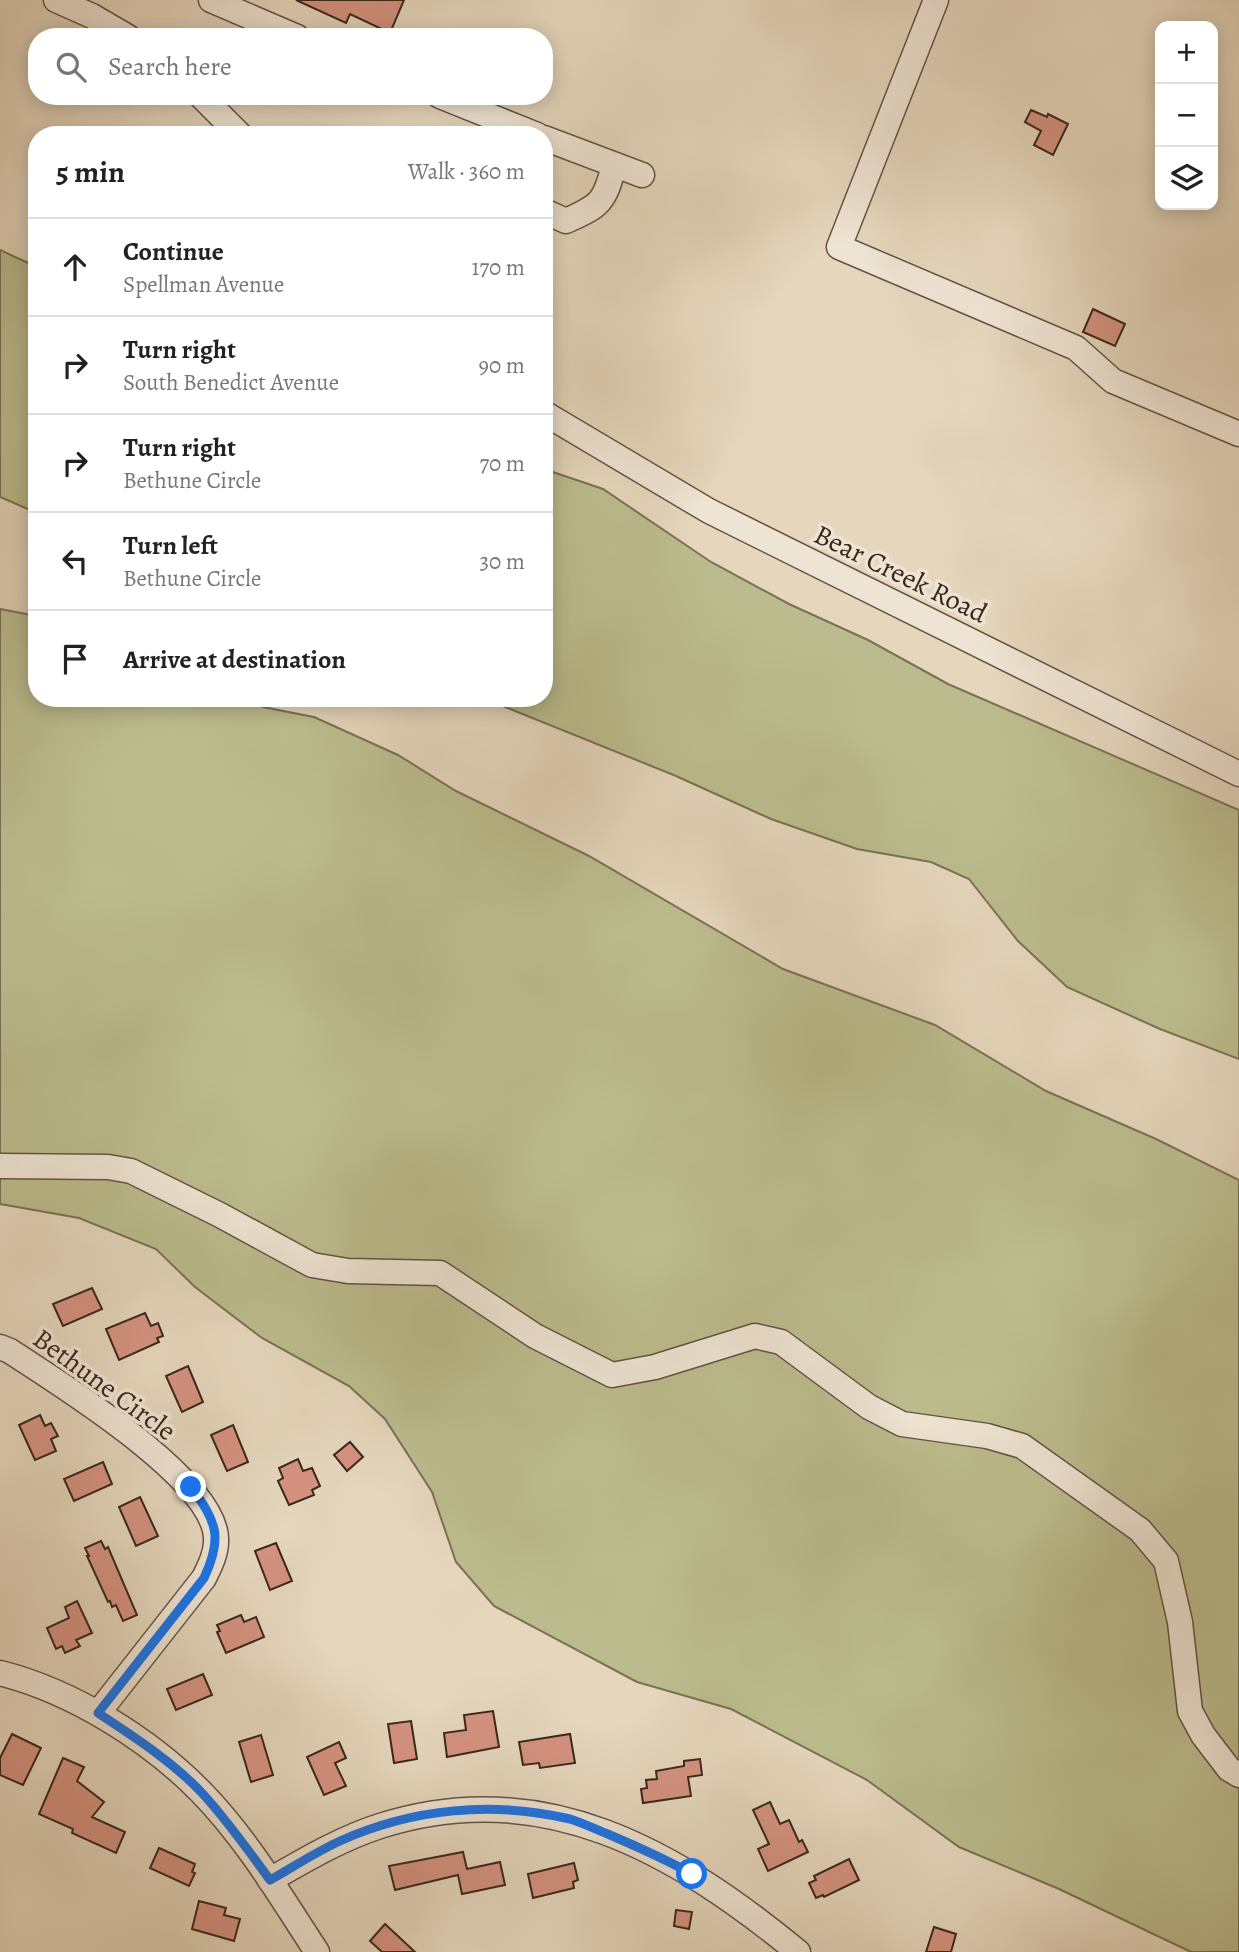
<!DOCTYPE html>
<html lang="en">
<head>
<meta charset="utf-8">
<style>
  body { margin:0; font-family:Alegreya,serif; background:#f6f6f6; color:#222 }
  .controls { position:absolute; right:21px; top:21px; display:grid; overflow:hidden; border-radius:14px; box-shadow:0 4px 18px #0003 }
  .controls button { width:63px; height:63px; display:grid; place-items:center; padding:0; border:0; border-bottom:2px solid #e0e0e0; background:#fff; color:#222; font:35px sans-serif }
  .stop { position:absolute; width:21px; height:21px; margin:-16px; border:5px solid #1a73e8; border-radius:50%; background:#fff }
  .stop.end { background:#1a73e8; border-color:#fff; box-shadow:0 2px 7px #0008 }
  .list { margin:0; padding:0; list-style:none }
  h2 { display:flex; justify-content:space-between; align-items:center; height:91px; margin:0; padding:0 28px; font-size:30px }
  h2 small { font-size:23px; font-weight:400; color:#767676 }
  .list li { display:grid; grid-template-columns:46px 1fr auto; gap:21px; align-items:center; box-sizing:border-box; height:98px; padding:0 28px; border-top:2px solid #e0e0e0 }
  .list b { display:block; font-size:26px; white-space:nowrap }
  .list p { margin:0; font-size:23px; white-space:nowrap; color:#767676 }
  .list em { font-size:23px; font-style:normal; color:#767676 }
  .icon { flex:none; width:38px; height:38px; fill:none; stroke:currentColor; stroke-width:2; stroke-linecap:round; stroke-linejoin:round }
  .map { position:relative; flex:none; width:1239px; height:1952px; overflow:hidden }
  .search { position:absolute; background:#fff; box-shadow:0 4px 18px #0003; left:28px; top:28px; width:525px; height:77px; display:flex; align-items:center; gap:18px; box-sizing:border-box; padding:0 24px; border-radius:28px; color:#767676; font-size:26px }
  .panel { position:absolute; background:#fff; box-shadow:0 4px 18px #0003; left:28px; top:126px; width:525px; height:581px; border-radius:28px }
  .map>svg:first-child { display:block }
  .green { fill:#bbbc8d; stroke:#7a7254; stroke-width:2 }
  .building { fill:#d5927f; stroke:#39271a; stroke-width:2 }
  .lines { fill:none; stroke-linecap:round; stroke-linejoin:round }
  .minor-casing { stroke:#645342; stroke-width:27 }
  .minor { stroke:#eee4d3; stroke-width:24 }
  .route { stroke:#1a73e8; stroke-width:9 }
  .labels { text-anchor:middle; stroke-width:7; stroke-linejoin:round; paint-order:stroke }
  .street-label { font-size:28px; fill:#39271a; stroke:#eee4d3 }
</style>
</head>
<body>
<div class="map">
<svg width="1239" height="1952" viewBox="0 0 1239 1952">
  <rect width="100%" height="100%" fill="#e5d6bc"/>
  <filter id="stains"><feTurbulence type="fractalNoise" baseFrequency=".00286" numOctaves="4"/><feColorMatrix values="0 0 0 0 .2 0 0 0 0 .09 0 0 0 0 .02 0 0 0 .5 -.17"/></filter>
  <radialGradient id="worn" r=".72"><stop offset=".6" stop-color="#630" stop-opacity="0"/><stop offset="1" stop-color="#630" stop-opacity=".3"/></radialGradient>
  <g class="green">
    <path d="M0,250L37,267V513L0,497Z"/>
    <path d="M544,469L603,489L711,562L789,604L868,640L948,684L1239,810V1059L1160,1029L1067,987L1018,941L969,879L931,862L857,849L771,819L676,776L483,698H544Z"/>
    <path d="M0,609L37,616V698H253L263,707L314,717L398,755L456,791L589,856L783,969L935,1025L1046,1091L1156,1139L1239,1180V1952H1191L1059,1889L959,1847L867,1780L731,1709L637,1682L494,1606L456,1562L432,1492L385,1419L349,1386L262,1338L195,1287L156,1249L79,1218L0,1204Z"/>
  </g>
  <g class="building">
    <path d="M296,0H404L390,33L350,14L346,23Z"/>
    <path d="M1031,110L1047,117L1048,114L1068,124L1053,155L1034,145L1041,131L1025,122Z"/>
    <path d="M1093,309L1125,324L1115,346L1083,332Z"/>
    <path d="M92,1288L102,1309L63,1326L53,1304Z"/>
    <path d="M145,1313L151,1326L158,1323L163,1336L157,1338L159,1342L119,1360L106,1329Z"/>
    <path d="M188,1366L203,1402L182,1412L166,1376Z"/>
    <path d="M40,1415L45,1426L51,1423L58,1436L51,1439L56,1451L35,1460L19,1425Z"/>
    <path d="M233,1425L248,1462L227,1471L211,1435Z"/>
    <path d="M350,1442L363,1457L347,1471L334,1455Z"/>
    <path d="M298,1459L303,1471L312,1468L320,1486L312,1490L314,1495L289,1505L278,1481L283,1478L279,1468Z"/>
    <path d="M103,1462L112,1484L74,1501L64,1479Z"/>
    <path d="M140,1497L158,1536L136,1546L119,1507Z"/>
    <path d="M101,1541L105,1549L108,1547L137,1615L123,1621L116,1605L112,1607L110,1601L108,1602L87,1556H89L85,1548Z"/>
    <path d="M276,1543L292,1581L270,1590L255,1551Z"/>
    <path d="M77,1601L92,1633L76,1640L80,1646L65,1653L62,1646L56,1649L47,1628L69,1618L65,1607Z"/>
    <path d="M241,1615L244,1622L256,1617L264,1637L226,1653L217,1632L220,1631L217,1625Z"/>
    <path d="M203,1674L212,1695L176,1710L167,1689Z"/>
    <path d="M493,1711L499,1747L447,1757L444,1733L466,1730L464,1715Z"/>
    <path d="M411,1721L417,1759L394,1763L388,1724Z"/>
    <path d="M12,1734L41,1748L23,1785L0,1775V1758Z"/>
    <path d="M570,1734L575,1763L540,1768L539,1763L523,1765L519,1742Z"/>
    <path d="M261,1735L273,1775L251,1782L239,1742Z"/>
    <path d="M339,1742L346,1758L335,1763L346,1786L324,1795L307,1757Z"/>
    <path d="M63,1758L84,1767L77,1781L104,1802L92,1817L125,1832L116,1853L72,1833L73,1829L39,1814Z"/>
    <path d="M700,1759L702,1775L688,1777L691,1796L643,1803L641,1789L647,1788L646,1780L657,1779L656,1771L684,1766V1761Z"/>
    <path d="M770,1802L780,1824L789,1820L799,1842L802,1840L808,1852L768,1871L758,1849L769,1844L753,1810Z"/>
    <path d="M159,1848L195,1864L192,1872L195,1873L189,1886L150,1868Z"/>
    <path d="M463,1852L467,1869L500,1862L505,1885L462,1894L458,1875L395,1890L389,1866Z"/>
    <path d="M849,1859L859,1880L824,1897L823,1895L816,1898L809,1883L816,1880L814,1876Z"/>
    <path d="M574,1863L578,1880L573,1882L574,1888L533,1898L528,1874Z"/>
    <path d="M199,1901L226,1908L224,1915L240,1919L234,1941L192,1929Z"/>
    <path d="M676,1910L692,1912L689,1929L674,1926Z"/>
    <path d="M385,1924L415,1952H382L370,1941Z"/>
    <path d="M934,1927L956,1934L951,1952H926Z"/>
  </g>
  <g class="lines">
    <defs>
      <g id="minor">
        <path d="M56,0L92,16L128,37"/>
        <path d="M211,0L297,37"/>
        <path d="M936,0L839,247L1076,348L1113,381L1239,434"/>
        <path d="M201,96L240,135"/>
        <path d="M440,96L537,135"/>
        <path d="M544,138L642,175"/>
        <path d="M544,211L566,221C600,206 605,202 614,165"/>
        <path d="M544,413L709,511L1239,774"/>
        <path d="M0,1166L108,1167L131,1171L220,1215L312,1265L348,1271L440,1273L535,1336L612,1375L655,1367L755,1336L781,1342L869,1407L902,1424L987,1436L1022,1446L1140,1530L1166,1561L1180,1622L1190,1711L1203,1735L1229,1769L1239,1775"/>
        <path d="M0,1347L10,1351C58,1383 214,1478 216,1538C217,1552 210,1566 204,1578L98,1713"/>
        <path d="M0,1673C72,1691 149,1739 201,1792C247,1839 281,1897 317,1952"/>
        <path d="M270,1880C305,1860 340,1839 380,1826C542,1774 675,1851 798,1952"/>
      </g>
    </defs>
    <use href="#minor" class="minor-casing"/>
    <use href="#minor" class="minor"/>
  </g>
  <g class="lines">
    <path class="route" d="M191,1487C217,1522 223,1538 204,1578L98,1713C134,1737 172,1761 202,1793C227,1820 248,1850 270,1880C293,1867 316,1852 340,1841C413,1808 493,1801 570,1819C583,1823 597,1830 610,1835C638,1847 665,1859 692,1874"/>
  </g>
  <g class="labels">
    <g class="street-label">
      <text transform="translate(901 573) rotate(26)" y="10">Bear Creek Road</text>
      <text transform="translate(105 1384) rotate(36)" y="10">Bethune Circle</text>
    </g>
  </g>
  <rect width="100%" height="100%" filter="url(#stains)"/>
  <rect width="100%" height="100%" fill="url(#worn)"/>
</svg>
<div class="controls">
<button>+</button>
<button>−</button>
<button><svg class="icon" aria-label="layers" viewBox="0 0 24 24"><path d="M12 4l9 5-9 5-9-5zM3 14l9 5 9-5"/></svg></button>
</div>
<div class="stop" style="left:692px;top:1874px"></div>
<div class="stop end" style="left:191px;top:1487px"></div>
<div class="search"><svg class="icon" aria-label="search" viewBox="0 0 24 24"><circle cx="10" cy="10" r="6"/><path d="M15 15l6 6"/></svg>Search here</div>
<section class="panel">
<h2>5 min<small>Walk · 360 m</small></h2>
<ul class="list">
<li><svg class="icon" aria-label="ahead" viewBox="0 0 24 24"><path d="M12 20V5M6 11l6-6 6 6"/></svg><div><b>Continue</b><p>Spellman Avenue</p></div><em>170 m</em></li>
<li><svg class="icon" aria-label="right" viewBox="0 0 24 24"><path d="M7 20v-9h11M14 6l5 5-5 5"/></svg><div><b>Turn right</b><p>South Benedict Avenue</p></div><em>90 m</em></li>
<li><svg class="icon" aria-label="right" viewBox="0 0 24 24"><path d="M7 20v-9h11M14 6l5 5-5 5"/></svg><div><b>Turn right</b><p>Bethune Circle</p></div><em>70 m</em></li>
<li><svg class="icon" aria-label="left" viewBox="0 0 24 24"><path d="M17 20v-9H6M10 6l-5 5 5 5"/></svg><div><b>Turn left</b><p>Bethune Circle</p></div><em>30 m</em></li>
<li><svg class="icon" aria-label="arrive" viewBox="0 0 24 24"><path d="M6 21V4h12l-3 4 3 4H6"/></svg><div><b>Arrive at destination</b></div></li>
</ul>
</section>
</div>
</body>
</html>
